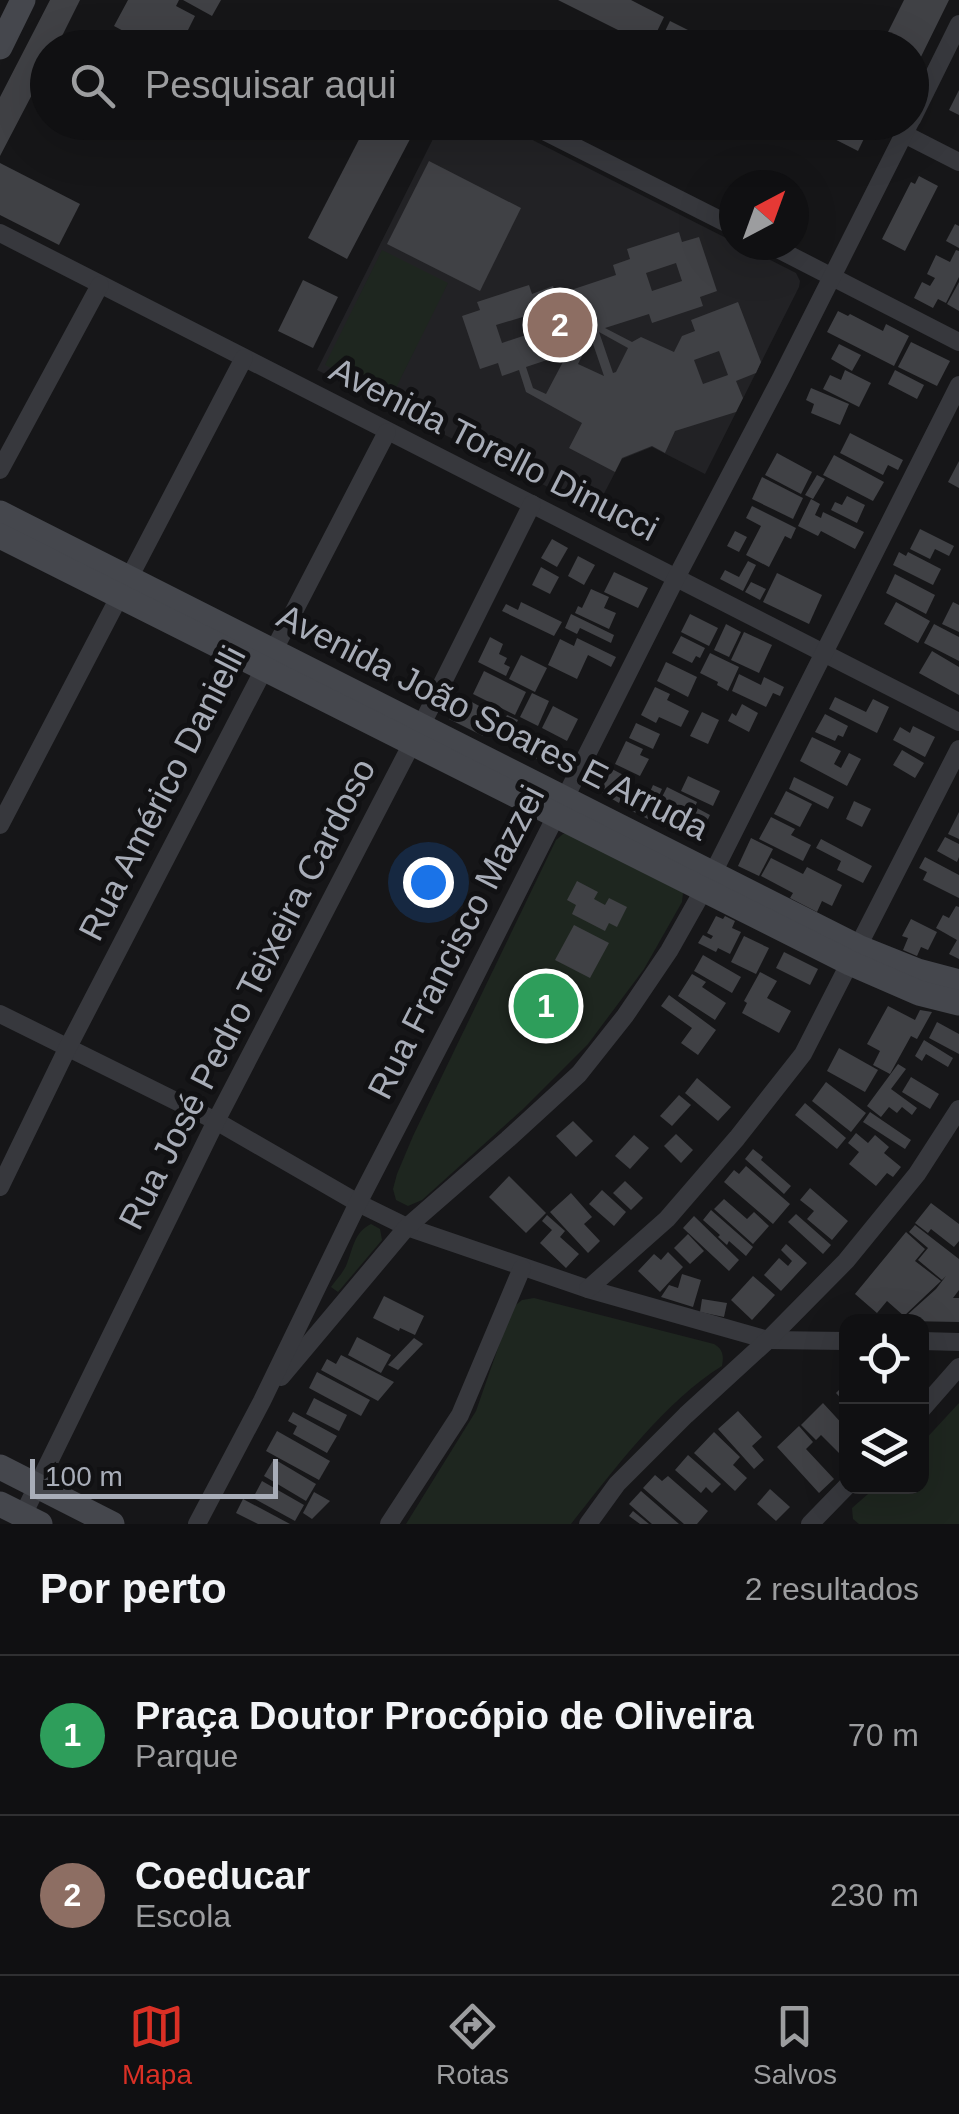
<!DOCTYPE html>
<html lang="pt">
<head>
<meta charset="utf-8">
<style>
  body { margin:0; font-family:Arial,sans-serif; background:#1e1e20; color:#f1f3f6 }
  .controls { position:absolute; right:30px; bottom:30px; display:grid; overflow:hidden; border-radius:20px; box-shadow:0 10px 40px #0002 }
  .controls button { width:90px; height:90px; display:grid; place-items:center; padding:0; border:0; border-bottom:2px solid #303032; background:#101012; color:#f1f3f6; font:50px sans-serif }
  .compass { position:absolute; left:719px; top:170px; width:90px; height:90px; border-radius:50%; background:#101012; box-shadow:0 10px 40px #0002; rotate:41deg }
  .scale { position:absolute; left:30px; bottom:25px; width:248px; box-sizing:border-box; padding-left:10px; border:5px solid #a8adb8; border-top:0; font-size:28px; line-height:35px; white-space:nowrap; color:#a8adb8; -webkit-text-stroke:8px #111113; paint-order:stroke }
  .you { position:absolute; left:428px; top:882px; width:35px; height:35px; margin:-25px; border:8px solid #fff; border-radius:50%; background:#1a73e8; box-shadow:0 0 0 15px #1a73e833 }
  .badge { display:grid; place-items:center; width:65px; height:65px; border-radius:50%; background:#d93025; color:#fff; font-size:32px; font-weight:700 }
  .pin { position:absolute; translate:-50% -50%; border:5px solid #fff; box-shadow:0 2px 10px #0006 }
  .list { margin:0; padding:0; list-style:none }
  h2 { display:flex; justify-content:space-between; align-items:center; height:130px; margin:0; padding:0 40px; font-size:42px }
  h2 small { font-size:32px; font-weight:400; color:#9c9d9f }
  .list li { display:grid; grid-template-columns:65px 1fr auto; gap:30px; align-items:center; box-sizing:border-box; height:160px; padding:0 40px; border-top:2px solid #303032 }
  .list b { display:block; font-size:38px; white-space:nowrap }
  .list p { margin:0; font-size:32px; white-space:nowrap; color:#9c9d9f }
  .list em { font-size:32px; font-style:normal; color:#9c9d9f }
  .icon { flex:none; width:55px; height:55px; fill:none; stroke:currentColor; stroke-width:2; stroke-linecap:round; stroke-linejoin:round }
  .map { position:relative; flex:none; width:959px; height:1524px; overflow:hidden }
  .search { position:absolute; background:#101012; box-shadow:0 10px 40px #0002; left:30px; right:30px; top:30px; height:110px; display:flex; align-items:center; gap:25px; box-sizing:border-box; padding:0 35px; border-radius:55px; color:#9c9d9f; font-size:38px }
  .sheet { height:450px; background:#101012 }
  nav { display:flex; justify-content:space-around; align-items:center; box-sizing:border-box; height:140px; border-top:2px solid #303032; background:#101012; font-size:28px; color:#9c9d9f }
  nav a { display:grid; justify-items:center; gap:5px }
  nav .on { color:#d93025 }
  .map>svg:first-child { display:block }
  .built { fill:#222225 }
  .green { fill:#1e261f }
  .building { fill:#404145; fill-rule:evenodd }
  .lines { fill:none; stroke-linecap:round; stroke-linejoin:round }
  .street { stroke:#37383d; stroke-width:18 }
  .secondary { stroke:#45474d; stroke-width:25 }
  .labels { text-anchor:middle; stroke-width:10; stroke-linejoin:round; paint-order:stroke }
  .street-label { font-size:35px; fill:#a8adb8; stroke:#111113 }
</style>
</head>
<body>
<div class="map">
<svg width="959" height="1524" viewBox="0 0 959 1524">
  <rect width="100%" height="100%" fill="#161618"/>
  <path class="built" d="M441,123H499L734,242V245H741L796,273L800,281L799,287L705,474L652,447L622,459L595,511L317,370Z"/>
  <g class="green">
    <path d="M382,250L448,283L391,398L325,365Z"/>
    <path d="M572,832L676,885L683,893L682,902L644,969L588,1044L522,1110L422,1200L408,1206L396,1200L393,1189L397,1174L413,1136L556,840L563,834Z"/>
    <path d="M371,1224L380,1229L382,1240L338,1292L331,1287C336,1280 342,1274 346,1266C353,1250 353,1233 371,1224Z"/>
    <path d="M534,1298L714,1344C723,1349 724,1356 722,1366C666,1400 612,1472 571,1524H406L476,1411L512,1308L522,1300Z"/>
    <path d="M959,1403V1524H859L853,1519L852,1508L876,1487L922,1486V1443Z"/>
  </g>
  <g class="building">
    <path d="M50,0H80L56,48H48V64L0,156V97Z"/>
    <path d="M128,0H179L176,6L195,16L179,48H155L114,26Z"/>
    <path d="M183,0H221L212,16Z"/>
    <path d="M558,0H631L664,17L650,46Z"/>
    <path d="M904,0H949L912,75V48H880Z"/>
    <path d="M670,21L724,48H657Z"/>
    <path d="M811,32L828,40L824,48H803Z"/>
    <path d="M959,90V115L949,110Z"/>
    <path d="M368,122H419L347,259L308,238Z"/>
    <path d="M801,122H872L858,151Z"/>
    <path d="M429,161L521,208L480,291L387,244Z"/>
    <path d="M0,163L80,204L59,245L0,215Z"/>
    <path d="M919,176L938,186L905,251L882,239L911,182L915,184Z"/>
    <path d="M955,224L959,226V248L946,241Z"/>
    <path d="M679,232L682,242L699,237L717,291L700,297L703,306L652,323L649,314L605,328L632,342L641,337L674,352L682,336L695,331L691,320L738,302L761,362L756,373L736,381L743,398L736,412L675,431L665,453L652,446L622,458L615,472L569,448L582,423L526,392L519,370L502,376L498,363L480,369L462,316L480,310L477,302L529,285L532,294L553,286L556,295L616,275L613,265L630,259L627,249ZM676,263L682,281L652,291L646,273ZM526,316L532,333L502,343L496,325ZM599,332L628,348L616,372L613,373ZM586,334L572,361L565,358L546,394L533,388L526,367L553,358L549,346ZM591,338L604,376L578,364ZM719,351L728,375L703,384L694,360Z"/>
    <path d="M956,250L959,251V277L946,303L938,299L933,308L914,298L922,282L930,286L935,278L927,274L936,255L950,262Z"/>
    <path d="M303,280L338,297L313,348L278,331Z"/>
    <path d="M959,282V311L947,304Z"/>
    <path d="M838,311L848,316L850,314L883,331L886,324L909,336L894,366L827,332Z"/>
    <path d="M911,342L950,361L937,386L898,367Z"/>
    <path d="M839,344L861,355L852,371L831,359Z"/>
    <path d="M845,370L871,383L859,407L823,389L830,375L841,380Z"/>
    <path d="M895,370L924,385L917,399L888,384Z"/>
    <path d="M811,388L849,404L840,425L811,413L814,404L806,400Z"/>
    <path d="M850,433L903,460L898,470L888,465L883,475L840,453Z"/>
    <path d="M777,453L812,472L801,494L765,475Z"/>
    <path d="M834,455L884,482L873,501L823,475Z"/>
    <path d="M959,461V488L948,482Z"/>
    <path d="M817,475L825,479L813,499L805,495Z"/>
    <path d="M762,477L803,498L793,519L752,499Z"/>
    <path d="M847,496L865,505L857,523L831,510L835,502L842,505Z"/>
    <path d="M811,499L820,504L815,515L821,518L823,512L864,532L855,549L821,531L818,536L798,526Z"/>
    <path d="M752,506L796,528L791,539L785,536L769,567L746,555L761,526L746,518Z"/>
    <path d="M920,529L954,546L949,556L935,549L930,559L910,549Z"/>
    <path d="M735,531L747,537L739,552L727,546Z"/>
    <path d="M552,539L568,548L557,567L541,558Z"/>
    <path d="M899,552L906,556L908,552L941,569L933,585L893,565Z"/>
    <path d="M578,556L595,565L584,585L568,576Z"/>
    <path d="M748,561L756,565L743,591L720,579L725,570L739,577Z"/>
    <path d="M541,567L559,577L550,594L532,585Z"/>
    <path d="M614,572L648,588L638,608L604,592Z"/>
    <path d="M777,573L822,595L809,624L763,602Z"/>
    <path d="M895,574L935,595L926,614L886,593Z"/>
    <path d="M751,582L766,589L760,600L745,592Z"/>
    <path d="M591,589L609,597L604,608L616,613L609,629L575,613L578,606L582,608Z"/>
    <path d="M521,602L562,622L554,636L502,611L506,604L518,610Z"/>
    <path d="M896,602L930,621L918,643L884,624Z"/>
    <path d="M953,602L959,605V632L942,624Z"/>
    <path d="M571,614L614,635L611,643L580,628L577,634L565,628Z"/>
    <path d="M690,614L718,628L709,646L681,632Z"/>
    <path d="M726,624L741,632L729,657L714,650Z"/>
    <path d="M934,624L959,637V661L924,643Z"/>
    <path d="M744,632L772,645L759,673L731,660Z"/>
    <path d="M681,636L705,648L700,658L696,656L692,663L672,653Z"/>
    <path d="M490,637L503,644L499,654L507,658L504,664L510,667L506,676L478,662Z"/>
    <path d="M577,638L616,657L611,667L588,655L577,679L548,665L560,639L574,646Z"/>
    <path d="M932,651L959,667V695L919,673Z"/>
    <path d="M710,653L739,667L728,691L717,685L718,682L700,673Z"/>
    <path d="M521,655L547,668L535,692L509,679Z"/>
    <path d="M666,662L697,677L688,697L657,681Z"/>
    <path d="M484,671L526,692L515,715L473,694Z"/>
    <path d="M739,674L761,685L764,677L784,687L780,696L773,693L766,707L732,691Z"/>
    <path d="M655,687L670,694L667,700L689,711L681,727L659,717L656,723L641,715Z"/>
    <path d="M532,693L549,701L538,726L520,717Z"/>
    <path d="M835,697L866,712L873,699L889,707L877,733L829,709Z"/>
    <path d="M470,701L494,714L483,736L449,719L457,704L466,709Z"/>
    <path d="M742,704L758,713L749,732L728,721L732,713L736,716Z"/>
    <path d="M553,706L578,719L567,741L542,728Z"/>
    <path d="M702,712L719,720L708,744L690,736Z"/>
    <path d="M825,714L848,726L843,737L838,735L835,741L815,732Z"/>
    <path d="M507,715L518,720L508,740L498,734Z"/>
    <path d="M636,723L660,734L653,749L629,738Z"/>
    <path d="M913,726L935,737L925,757L893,740L900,727L910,733Z"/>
    <path d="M812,737L841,751L834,764L841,768L849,753L861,759L847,786L800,761Z"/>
    <path d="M541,741L561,751L553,767L533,757Z"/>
    <path d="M626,741L643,749L640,755L649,759L640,776L615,764Z"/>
    <path d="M902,750L924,763L915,778L893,765Z"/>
    <path d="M612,769L631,779L619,803L600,792Z"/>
    <path d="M688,776L720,791L713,806L681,791Z"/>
    <path d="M794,777L834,797L828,809L789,789Z"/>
    <path d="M653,785L662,789L648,819L626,808L636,786L650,792Z"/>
    <path d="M667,787L697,802L695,807L710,815L699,838L673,826L671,830L657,823L666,804L660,801Z"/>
    <path d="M786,791L812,804L800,827L774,814Z"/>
    <path d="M854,801L871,809L862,827L846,819Z"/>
    <path d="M959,812V839L948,834Z"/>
    <path d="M771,817L795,829L791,835L811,845L803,861L759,839Z"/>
    <path d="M945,837L959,844V857L957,862L937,851Z"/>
    <path d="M751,838L773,849L759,876L738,866Z"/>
    <path d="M821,839L872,866L863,883L837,870L841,861L816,848Z"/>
    <path d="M925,857L959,875V898L923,880L927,872L919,868Z"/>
    <path d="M771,858L803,874L807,867L842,885L832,906L822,901L817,912L790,898L793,893L761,876Z"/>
    <path d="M577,881L598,892L594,899L605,905L609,898L627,907L617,927L609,923L605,931L572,914L576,905L567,900Z"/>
    <path d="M956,906L959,907V959L949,954L957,940L936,928L943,915L949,918Z"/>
    <path d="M716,916L723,919L725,916L735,921L732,928L741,932L730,954L718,948L716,952L698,943L703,935L711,939L713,936L707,933Z"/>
    <path d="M911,919L937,932L928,950L921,947L917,956L903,950L908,938L902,936Z"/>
    <path d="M574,925L609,943L590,978L555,960Z"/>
    <path d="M744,936L769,948L756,974L731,962Z"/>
    <path d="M784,952L818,969L810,985L776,968Z"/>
    <path d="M703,955L741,977L732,993L694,971Z"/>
    <path d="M760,972L777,981L767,998L791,1011L779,1033L742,1013L747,1003L744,1001Z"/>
    <path d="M692,974L706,982L702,987L726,1003L715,1020L678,996Z"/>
    <path d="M669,995L716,1030L698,1055L681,1043L692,1028L661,1006Z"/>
    <path d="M888,1006L915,1020L920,1010L932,1012L917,1039L911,1036L890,1074L873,1065L880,1051L867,1044Z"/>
    <path d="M937,1022L959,1034V1054L929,1038Z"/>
    <path d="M924,1040L953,1058L948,1067L926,1054L922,1061L915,1056Z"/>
    <path d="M839,1048L878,1070L865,1092L827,1071Z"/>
    <path d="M898,1064L906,1069L891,1089L917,1108L912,1115L902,1107L897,1113L889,1107L881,1117L867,1106Z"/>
    <path d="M911,1077L939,1094L930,1109L902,1092Z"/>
    <path d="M697,1078L731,1107L718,1121L685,1093Z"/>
    <path d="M826,1082L866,1113L851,1132L812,1101Z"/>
    <path d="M679,1095L691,1105L672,1126L660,1116Z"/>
    <path d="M805,1103L846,1138L837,1149L795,1115Z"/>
    <path d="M870,1112L911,1140L905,1149L863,1122Z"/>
    <path d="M573,1121L593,1141L576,1157L556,1136Z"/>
    <path d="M856,1133L868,1143L875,1135L889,1147L884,1153L901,1167L893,1177L887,1173L876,1186L849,1164L859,1152L848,1143Z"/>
    <path d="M676,1134L693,1150L681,1163L664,1146Z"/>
    <path d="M634,1135L649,1148L630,1169L615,1156Z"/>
    <path d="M753,1149L763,1157L761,1160L791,1186L784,1194L745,1159Z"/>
    <path d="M746,1166L790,1204L773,1224L724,1182L734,1170L739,1174Z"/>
    <path d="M509,1176L546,1213L526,1233L489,1197Z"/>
    <path d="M625,1181L643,1198L631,1210L613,1193Z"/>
    <path d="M810,1188L848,1221L832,1240L807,1219L814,1211L800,1200Z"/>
    <path d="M602,1190L626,1212L614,1226L589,1204Z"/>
    <path d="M571,1193L592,1217L584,1224L600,1241L588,1253L550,1212Z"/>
    <path d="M724,1199L747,1219L754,1212L769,1226L753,1244L714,1209Z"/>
    <path d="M931,1203L959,1224V1241L954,1247L931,1229L928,1233L915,1223Z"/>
    <path d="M711,1210L753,1247L746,1256L729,1241L727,1245L718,1237L720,1235L703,1220Z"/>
    <path d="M796,1214L831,1245L823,1254L788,1222Z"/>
    <path d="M547,1215L565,1231L560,1237L579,1254L566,1268L540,1243L552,1230L542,1221Z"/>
    <path d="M694,1216L739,1260L729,1271L683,1228Z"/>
    <path d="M915,1225L959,1259V1290L953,1298H959V1322L905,1321L906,1316L936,1289L946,1276L942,1280L918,1260L928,1248L909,1232Z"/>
    <path d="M906,1232L925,1249L915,1261L941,1281L904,1316L887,1301L877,1313L855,1294Z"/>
    <path d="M688,1234L704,1251L690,1264L674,1248Z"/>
    <path d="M786,1244L807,1263L781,1291L764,1275L779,1258L788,1266L792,1261L781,1250Z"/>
    <path d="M668,1252L683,1267L660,1292L638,1271L654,1254L661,1260Z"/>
    <path d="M682,1274L701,1280L693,1307L661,1297L669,1285L678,1288Z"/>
    <path d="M753,1276L775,1295L752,1320L731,1300Z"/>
    <path d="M384,1296L424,1316L415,1335L400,1328L399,1331L373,1318Z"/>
    <path d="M702,1299L727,1303L724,1317L700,1312Z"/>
    <path d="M357,1337L391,1355L381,1373L348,1355Z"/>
    <path d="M414,1338L423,1344L398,1370L388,1365Z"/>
    <path d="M341,1355L394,1382L378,1401L321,1370L327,1359L336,1364Z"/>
    <path d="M317,1372L370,1400L361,1416L309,1388Z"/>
    <path d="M844,1385L846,1387V1404L836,1393Z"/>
    <path d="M314,1398L347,1415L339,1431L306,1414Z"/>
    <path d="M823,1403L846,1428V1448L840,1454L821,1435L816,1440L801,1425Z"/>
    <path d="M738,1411L762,1437L752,1446L764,1460L754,1469L718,1429Z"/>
    <path d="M293,1412L337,1436L327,1453L293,1434L297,1426L288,1421Z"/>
    <path d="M799,1426L813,1442L806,1449L834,1479L819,1493L777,1447Z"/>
    <path d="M277,1431L330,1461L319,1480L266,1451Z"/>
    <path d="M714,1432L740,1457L733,1465L747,1478L735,1491L694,1453Z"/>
    <path d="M688,1455L721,1484L712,1493L706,1487L701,1493L675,1470Z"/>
    <path d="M274,1459L316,1484L306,1501L264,1476Z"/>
    <path d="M655,1475L662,1481L668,1476L708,1511L697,1524H684L643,1488Z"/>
    <path d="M262,1481L304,1505L295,1521L253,1498Z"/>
    <path d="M770,1489L790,1507L776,1521L757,1504Z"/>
    <path d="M641,1491L679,1524H652L629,1504Z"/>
    <path d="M314,1492L330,1501L312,1519L303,1513Z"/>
    <path d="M243,1499L290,1524H258L236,1513Z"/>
    <path d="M633,1511L649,1524H640L629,1516Z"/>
  </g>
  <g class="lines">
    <g class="street">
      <path d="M912,119L959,24"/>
      <path d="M526,122L734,227"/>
      <path d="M904,134L959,162"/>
      <path d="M0,233L959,722"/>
      <path d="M770,245L959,342"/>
      <path d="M0,470L100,285"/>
      <path d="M0,825L244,358"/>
      <path d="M0,1014L216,1121L358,1203L407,1227L588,1289L768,1340L846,1341"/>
      <path d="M0,1187L68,1047L387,432"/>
      <path d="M588,1289L667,1219L737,1138L803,1054L959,749"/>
      <path d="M922,1341L959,1342"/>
      <path d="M281,1377L407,1227L508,1139L579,1074L625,1016L669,951L713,873L959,385"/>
      <path d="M922,1409L959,1367"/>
      <path d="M23,1515L216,1121L421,726L532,504"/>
      <path d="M197,1524L262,1401L358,1203L459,1008L676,578L781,378L910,122"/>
      <path d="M389,1524L460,1415L522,1268"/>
      <path d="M588,1524L617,1484L686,1415L768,1340L846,1261L917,1174L959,1109"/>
      <path d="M810,1524L847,1486"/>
    </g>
    <g class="secondary">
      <path d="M0,47L23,0"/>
      <path d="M0,513L858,947L918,971L959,982"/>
      <path d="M0,536L850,963L919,993L959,1003"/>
      <path d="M0,1467L112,1524"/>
      <path d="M0,1504L40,1524"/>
    </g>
  </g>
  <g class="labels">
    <g class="street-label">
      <text transform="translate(494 449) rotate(27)" y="12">Avenida Torello Dinucci</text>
      <text transform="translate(493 722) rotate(27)" y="12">Avenida João Soares E Arruda</text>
      <text transform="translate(162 793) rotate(-63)" y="12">Rua Américo Danielli</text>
      <text transform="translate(456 942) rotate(-63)" y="12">Rua Francisco Mazzei</text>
      <text transform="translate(247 994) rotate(-63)" y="12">Rua José Pedro Teixeira Cardoso</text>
    </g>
  </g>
</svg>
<div class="controls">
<button><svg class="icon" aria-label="locate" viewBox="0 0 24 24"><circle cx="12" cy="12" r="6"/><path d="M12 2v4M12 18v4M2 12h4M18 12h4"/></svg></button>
<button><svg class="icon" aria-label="layers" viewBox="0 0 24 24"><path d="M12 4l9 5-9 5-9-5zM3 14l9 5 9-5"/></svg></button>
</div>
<svg class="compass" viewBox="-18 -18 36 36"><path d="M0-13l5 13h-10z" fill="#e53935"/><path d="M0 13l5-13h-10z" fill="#9c9d9f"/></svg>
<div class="scale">100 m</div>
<div class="you"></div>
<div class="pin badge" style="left:546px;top:1006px;background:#2e9e5b">1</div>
<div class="pin badge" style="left:560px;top:325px;background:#8d6e63">2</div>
<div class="search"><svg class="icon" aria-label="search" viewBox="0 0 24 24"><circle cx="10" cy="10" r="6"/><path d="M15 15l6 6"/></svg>Pesquisar aqui</div>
</div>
<section class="sheet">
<h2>Por perto<small>2 resultados</small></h2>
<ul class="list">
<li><span class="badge" style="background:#2e9e5b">1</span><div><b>Praça Doutor Procópio de Oliveira</b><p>Parque</p></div><em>70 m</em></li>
<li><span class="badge" style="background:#8d6e63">2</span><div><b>Coeducar</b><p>Escola</p></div><em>230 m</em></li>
</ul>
</section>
<nav>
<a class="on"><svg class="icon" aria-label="map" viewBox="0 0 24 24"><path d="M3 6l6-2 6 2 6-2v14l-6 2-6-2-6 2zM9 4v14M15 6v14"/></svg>Mapa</a>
<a><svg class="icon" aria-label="directions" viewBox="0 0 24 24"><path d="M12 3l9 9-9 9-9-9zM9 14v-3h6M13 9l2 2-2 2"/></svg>Rotas</a>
<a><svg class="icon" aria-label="saved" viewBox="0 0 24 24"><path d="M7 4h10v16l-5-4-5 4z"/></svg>Salvos</a>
</nav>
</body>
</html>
